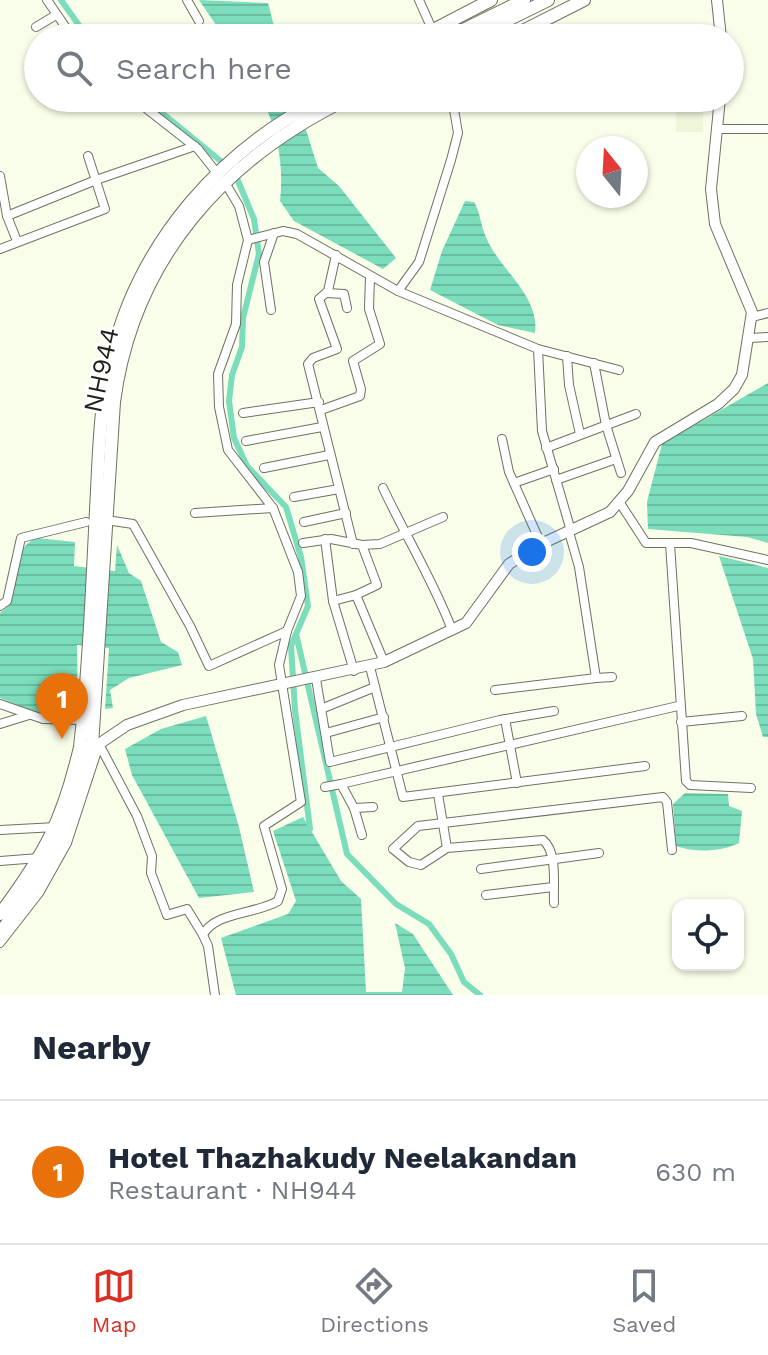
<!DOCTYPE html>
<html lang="en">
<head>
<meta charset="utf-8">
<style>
  body { margin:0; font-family:"Work Sans",sans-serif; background:#f6f6f7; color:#1f2937 }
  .controls { position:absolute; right:24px; bottom:24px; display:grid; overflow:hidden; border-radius:16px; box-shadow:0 2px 6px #0004 }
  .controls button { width:72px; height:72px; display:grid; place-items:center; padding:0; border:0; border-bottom:2px solid #e0e1e3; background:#fff; color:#1f2937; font:40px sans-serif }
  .compass { position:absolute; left:576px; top:136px; width:72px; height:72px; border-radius:50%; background:#fff; box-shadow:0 2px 6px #0004; rotate:342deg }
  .you { position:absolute; left:532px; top:552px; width:28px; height:28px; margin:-20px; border:6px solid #fff; border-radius:50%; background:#1a73e8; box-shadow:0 0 0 12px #1a73e833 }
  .badge { display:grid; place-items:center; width:52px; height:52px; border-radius:50%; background:#d93025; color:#fff; font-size:26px; font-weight:700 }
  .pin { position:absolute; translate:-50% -66px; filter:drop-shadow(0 2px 4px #0008) }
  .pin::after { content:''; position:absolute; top:42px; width:28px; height:24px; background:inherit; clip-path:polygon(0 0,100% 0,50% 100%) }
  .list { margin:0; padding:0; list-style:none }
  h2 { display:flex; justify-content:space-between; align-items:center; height:104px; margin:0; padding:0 32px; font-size:34px }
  h2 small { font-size:26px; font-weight:400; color:#747a83 }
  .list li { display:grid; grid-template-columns:52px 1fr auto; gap:24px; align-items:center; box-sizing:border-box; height:144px; padding:0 32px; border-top:2px solid #e0e1e3 }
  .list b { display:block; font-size:30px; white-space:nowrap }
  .list p { margin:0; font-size:26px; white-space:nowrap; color:#747a83 }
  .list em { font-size:26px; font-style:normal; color:#747a83 }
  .icon { flex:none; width:44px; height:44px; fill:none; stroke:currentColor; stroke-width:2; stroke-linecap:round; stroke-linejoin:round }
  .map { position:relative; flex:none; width:768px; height:995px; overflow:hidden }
  .search { position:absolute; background:#fff; box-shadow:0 2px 6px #0004; left:24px; right:24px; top:24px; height:88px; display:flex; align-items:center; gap:20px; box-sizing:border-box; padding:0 28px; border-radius:44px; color:#747a83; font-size:30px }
  .sheet { height:248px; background:#fff }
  nav { display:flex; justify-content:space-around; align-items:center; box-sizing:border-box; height:112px; border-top:2px solid #e0e1e3; background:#fff; font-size:22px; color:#747a83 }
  nav a { display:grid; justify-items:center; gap:4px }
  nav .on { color:#d93025 }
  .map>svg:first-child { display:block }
  .built { fill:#eef5d9 }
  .water { fill:url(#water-rules) }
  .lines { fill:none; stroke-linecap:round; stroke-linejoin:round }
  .canal { stroke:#7bddbb; stroke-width:6 }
  .minor-casing { stroke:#6d7260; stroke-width:10 }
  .major-casing { stroke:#6d7260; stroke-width:12 }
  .highway-casing { stroke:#6d7260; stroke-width:14 }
  .minor { stroke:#fff; stroke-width:8 }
  .major { stroke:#fff; stroke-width:10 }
  .highway { stroke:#fff; stroke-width:12 }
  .labels { text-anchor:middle; stroke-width:6; stroke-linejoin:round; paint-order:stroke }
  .street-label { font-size:26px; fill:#1e2019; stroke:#fff }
</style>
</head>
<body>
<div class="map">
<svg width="768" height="995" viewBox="0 0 768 995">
  <defs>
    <pattern id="water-rules" width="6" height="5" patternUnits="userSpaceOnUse" patternTransform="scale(2)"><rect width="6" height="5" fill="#7bddbb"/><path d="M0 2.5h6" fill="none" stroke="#6abda0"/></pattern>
  </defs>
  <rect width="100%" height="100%" fill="#f9feea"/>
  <rect class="built" x="676" y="108" width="27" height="24"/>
  <g class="water">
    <path d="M199,0L268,3L277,38H225Z"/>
    <path d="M261,98H296L318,168L339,186L396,258L383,269L294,221L280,201C284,168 278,128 261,98Z"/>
    <path d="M465,201L474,202C480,212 480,221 484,232C495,267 540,293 535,333L498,325L430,290L442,251Z"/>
    <path d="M768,383V543L747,537L648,529L647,502L662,444Z"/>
    <path d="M37,538L75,542L74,566L115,571L117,545L129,573L141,581L161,642L178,652L182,665L129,678L110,690L113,708L105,709L109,648L77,645L78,712L50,718L0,698V613L11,604C15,581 12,547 37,538Z"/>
    <path d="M719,556L768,568V737H763L756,714L753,659Z"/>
    <path d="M206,716L239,827L254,892L199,898L132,775L125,749L161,729Z"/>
    <path d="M685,793L728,794L729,806L742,811L739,843C720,852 696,853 676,846L673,804Z"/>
    <path d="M303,817L341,881L361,899L366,992H402L405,968L395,923L413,934L453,995H236L221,938L288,914L296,901L273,831Z"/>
  </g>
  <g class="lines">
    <g class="canal">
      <path d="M61,0L88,38"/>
      <path d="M144,98L228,167"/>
      <path d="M236,176L254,219L259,254L243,318L242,347L232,375L229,401L234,438L247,466L286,507L301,557L308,606L291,646L295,710L310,829"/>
      <path d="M296,634L347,854L396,904L429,924L451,954L464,982L480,995"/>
    </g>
    <defs>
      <g id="minor">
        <path d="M47,0L73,38"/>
        <path d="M187,0L199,21"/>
        <path d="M419,0L436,38"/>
        <path d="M36,27L56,15"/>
        <path d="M133,98L198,149L217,173"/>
        <path d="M716,129H768"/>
        <path d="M0,176L7,216L17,241"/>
        <path d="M7,216L96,180L195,146"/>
        <path d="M248,240L283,231L297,234L398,291L538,349L619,370"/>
        <path d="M0,249L105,209L88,156"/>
        <path d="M336,255L328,291L319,299L337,349L313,358L308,364L353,544"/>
        <path d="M398,291L419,262L451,160L458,133L452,98"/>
        <path d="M327,293L344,294L347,308"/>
        <path d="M271,310L264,262L274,233"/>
        <path d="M752,317L768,313"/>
        <path d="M750,338L768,337"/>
        <path d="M538,349L542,431L571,531"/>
        <path d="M567,356L569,385L580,434"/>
        <path d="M594,363L606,425L621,473"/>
        <path d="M321,410L360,396L361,389L353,361L380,344L369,309L370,277"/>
        <path d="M243,413L319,402"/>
        <path d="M502,439L509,472L541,544"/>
        <path d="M246,441L322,427"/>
        <path d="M546,448L636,414"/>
        <path d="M264,468L329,455"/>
        <path d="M556,480L616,459"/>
        <path d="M514,483L554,469"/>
        <path d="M383,488C406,537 433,580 452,630"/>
        <path d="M294,497L339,489"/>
        <path d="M620,503L646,543H691L768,560"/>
        <path d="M195,513L273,508"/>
        <path d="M106,520L133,524L190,626L209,666L287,631"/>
        <path d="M304,522L346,513"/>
        <path d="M325,539L333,601L354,671"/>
        <path d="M303,543L331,539L362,545L377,585L356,595"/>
        <path d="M670,544L686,781L690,785L751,788"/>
        <path d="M362,545L380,544L443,517"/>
        <path d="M333,601L356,595L384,662"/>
        <path d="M0,606L7,601L21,538L86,522"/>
        <path d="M370,667L403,797L645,766"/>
        <path d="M596,678L612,677"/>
        <path d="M316,679L330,762L500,720L554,711"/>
        <path d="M495,690L596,678L579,567L569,532"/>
        <path d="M0,704L43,719L83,720"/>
        <path d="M321,709L375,687"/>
        <path d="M505,719L517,783"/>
        <path d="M681,722L742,716"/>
        <path d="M0,724L29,715"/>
        <path d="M326,733L384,717"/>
        <path d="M99,744L137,816L152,856L151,873L167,915L187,909L203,935"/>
        <path d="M325,787L341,784"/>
        <path d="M438,794L447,848"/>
        <path d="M354,808L373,807"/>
        <path d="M0,830L56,827"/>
        <path d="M362,835L354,808L341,784L678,706"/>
        <path d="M0,861L39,858"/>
        <path d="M481,869L599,853"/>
        <path d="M486,895L553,887"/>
        <path d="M554,903C553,886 558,852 543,840L447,848L421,865L409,862L393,849L418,826L663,797L667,802L672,850"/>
        <path d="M0,943L39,893L67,843L99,745"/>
        <path d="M215,995L208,946L203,935C214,912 257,914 278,901L282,889L264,826L301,802L279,665L287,631L301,596L298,572L273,508L228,450L219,407L218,374L236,324L237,285L248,240L239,206L224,181"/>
      </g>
      <g id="major">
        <path d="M717,0L721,38"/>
        <path d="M85,747L99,744L127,725L183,705L384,662L466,623L509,564L541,544L610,512L628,491L655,442L718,404L734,389L742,375L752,312L715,224L711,189L720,98"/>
      </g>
      <g id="highway">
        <path d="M418,38L491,0"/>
        <path d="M447,38L524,0"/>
        <path d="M471,38L548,0"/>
        <path d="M509,38L584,0"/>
        <path d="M0,914C45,854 63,820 80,747C89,668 92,589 96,510C99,457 99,403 113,352C141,241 222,148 325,98"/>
        <path d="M0,933C46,872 73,820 92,746L114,402C133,259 223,159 349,98"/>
      </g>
    </defs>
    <use href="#minor" class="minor-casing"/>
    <use href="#major" class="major-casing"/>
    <use href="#highway" class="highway-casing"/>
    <use href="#minor" class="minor"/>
    <use href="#major" class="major"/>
    <use href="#highway" class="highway"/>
  </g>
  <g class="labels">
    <g class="street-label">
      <text transform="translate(101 370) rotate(-78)" y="9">NH944</text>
    </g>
  </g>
</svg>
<div class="controls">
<button><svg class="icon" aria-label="locate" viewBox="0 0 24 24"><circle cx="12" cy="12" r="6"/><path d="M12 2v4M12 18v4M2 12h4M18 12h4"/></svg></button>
</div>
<svg class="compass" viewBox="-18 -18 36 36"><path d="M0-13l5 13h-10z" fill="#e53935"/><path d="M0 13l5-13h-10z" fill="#747a83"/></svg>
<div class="you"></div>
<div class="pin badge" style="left:62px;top:739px;background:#e8710a">1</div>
<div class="search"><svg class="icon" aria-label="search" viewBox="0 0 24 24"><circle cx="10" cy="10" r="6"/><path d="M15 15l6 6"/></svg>Search here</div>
</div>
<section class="sheet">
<h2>Nearby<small></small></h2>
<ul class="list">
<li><span class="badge" style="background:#e8710a">1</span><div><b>Hotel Thazhakudy Neelakandan</b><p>Restaurant · NH944</p></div><em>630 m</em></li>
</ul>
</section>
<nav>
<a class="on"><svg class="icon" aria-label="map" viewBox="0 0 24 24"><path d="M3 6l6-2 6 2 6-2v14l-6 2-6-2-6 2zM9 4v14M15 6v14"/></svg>Map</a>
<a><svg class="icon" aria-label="directions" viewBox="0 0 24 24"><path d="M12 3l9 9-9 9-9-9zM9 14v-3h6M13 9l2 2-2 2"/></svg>Directions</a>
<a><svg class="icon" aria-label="saved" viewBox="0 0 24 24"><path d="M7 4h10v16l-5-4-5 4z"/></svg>Saved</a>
</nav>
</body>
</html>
